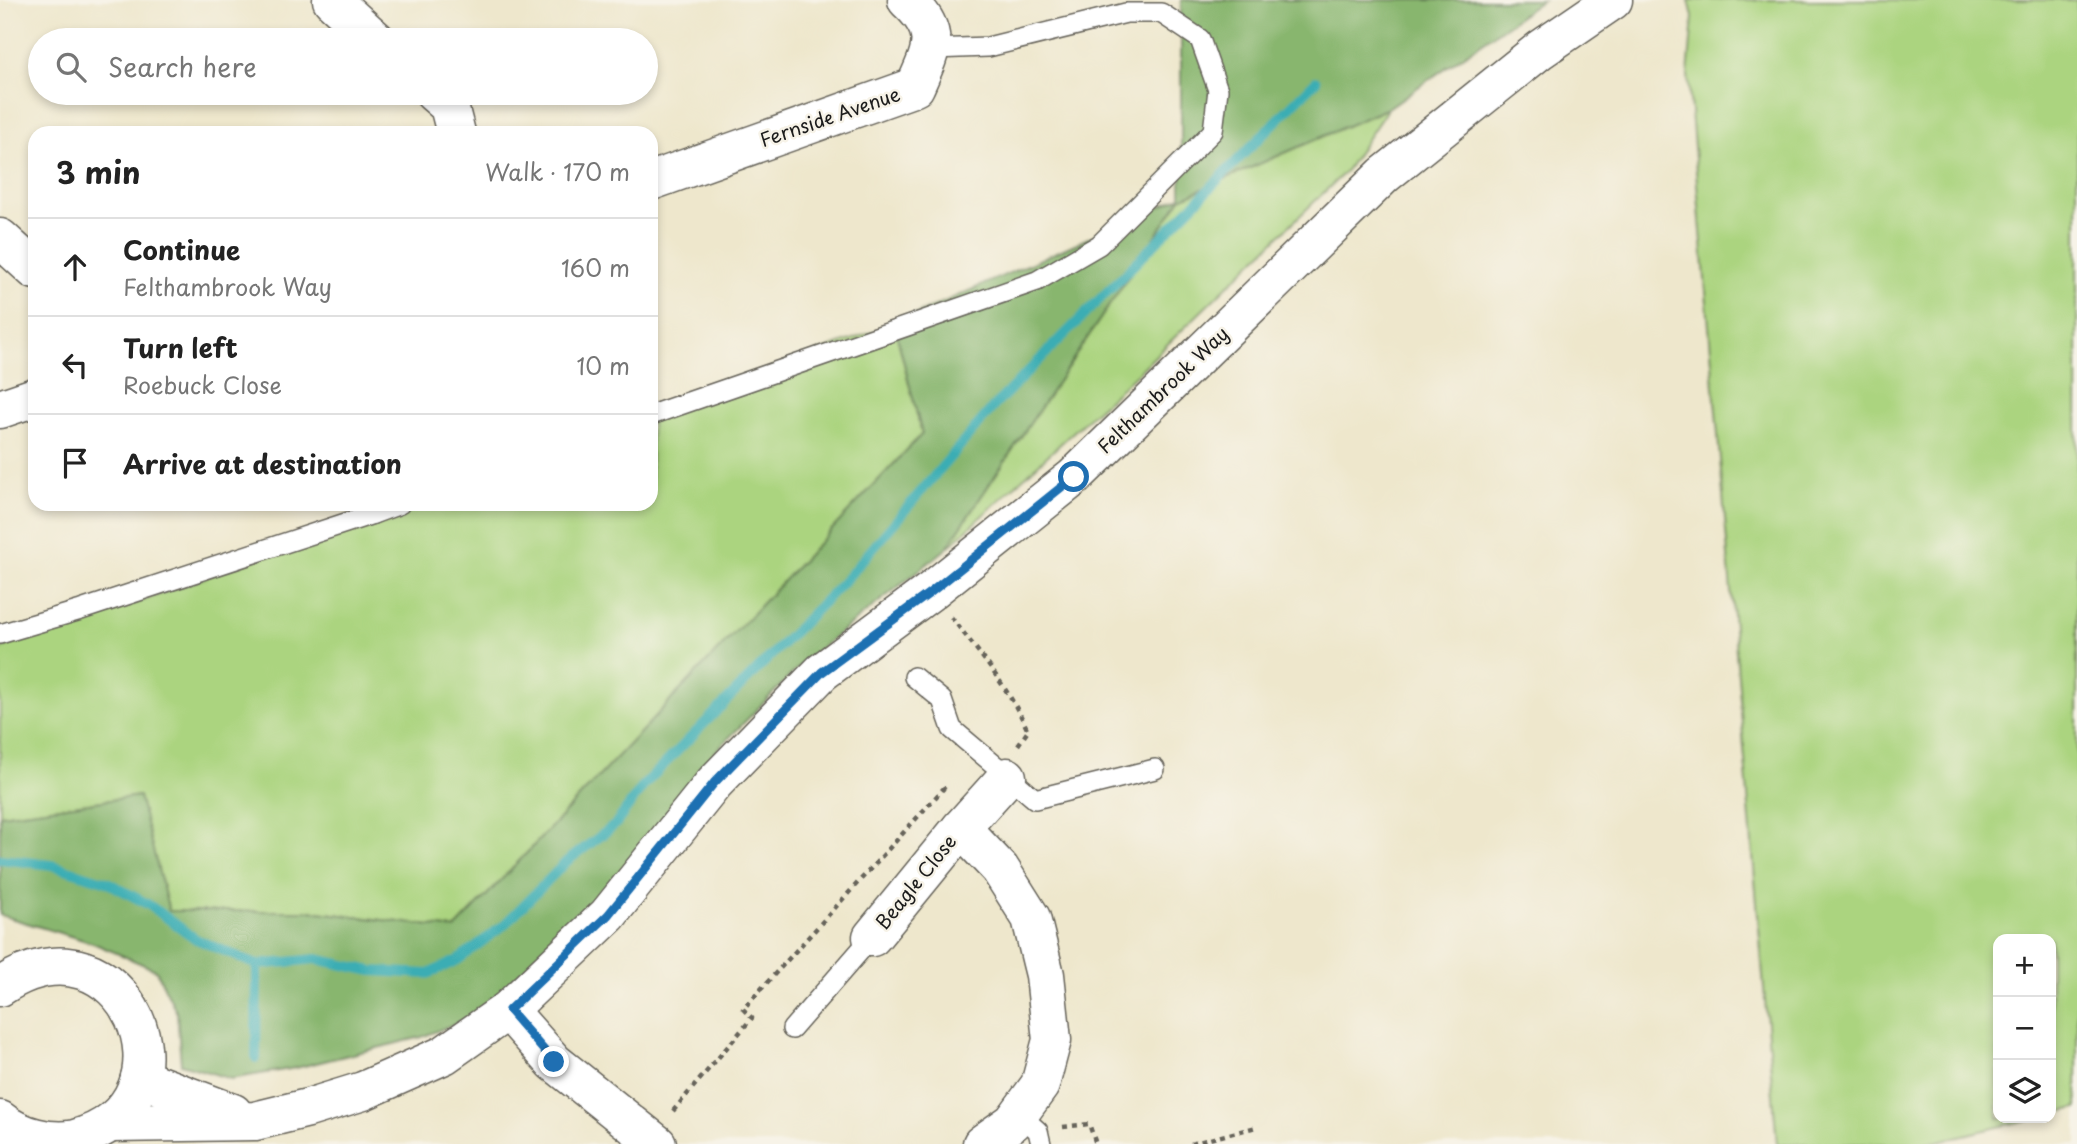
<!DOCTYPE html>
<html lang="en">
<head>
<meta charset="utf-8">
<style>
  body { margin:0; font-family:"Playpen Sans",sans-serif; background:#f2f2f2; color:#222 }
  .controls { position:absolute; right:21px; bottom:21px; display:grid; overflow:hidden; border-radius:14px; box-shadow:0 4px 10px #0003 }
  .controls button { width:63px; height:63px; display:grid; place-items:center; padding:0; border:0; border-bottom:2px solid #e0e0e0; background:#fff; color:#222; font:35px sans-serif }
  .stop { position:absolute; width:21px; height:21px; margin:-16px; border:5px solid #1f6fb2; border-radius:50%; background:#fff }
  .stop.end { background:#1f6fb2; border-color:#fff; box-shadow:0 2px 7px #0008 }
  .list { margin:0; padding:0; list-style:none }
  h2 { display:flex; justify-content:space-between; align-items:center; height:91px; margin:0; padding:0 28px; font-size:30px }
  h2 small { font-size:23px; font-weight:400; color:#767676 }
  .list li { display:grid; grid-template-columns:46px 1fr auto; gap:21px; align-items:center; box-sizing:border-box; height:98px; padding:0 28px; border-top:2px solid #e0e0e0 }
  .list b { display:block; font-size:26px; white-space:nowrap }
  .list p { margin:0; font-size:23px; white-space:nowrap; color:#767676 }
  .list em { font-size:23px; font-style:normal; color:#767676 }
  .icon { flex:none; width:38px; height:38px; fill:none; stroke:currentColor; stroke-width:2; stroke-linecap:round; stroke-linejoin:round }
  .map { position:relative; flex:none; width:2077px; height:1144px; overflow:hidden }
  .search { position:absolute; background:#fff; box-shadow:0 4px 10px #0003; left:28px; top:28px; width:630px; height:77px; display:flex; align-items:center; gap:18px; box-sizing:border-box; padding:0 24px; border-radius:38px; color:#767676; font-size:26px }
  .panel { position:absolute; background:#fff; box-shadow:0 4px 10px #0003; left:28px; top:126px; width:630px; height:385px; border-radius:21px }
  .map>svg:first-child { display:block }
  .green { fill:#abd47f; stroke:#64784e; stroke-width:2 }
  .forest { fill:#88b66e; stroke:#526945; stroke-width:2 }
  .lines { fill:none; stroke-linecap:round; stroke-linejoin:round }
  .stream { stroke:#3badb4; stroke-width:10 }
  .service-casing { stroke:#66635a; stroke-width:22 }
  .minor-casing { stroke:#66635a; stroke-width:41 }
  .tertiary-casing { stroke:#66635a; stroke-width:41 }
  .path { stroke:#66635a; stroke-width:4.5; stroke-dasharray:5 5; stroke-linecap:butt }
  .service { stroke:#fff; stroke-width:19 }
  .minor { stroke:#fff; stroke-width:38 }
  .tertiary { stroke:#fff; stroke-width:38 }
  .route { stroke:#1f6fb2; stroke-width:9 }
  .labels { text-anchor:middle; stroke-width:5; stroke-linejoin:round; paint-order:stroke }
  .street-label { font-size:19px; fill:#1c1c1c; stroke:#f7f3e8 }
</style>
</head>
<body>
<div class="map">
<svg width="2077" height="1144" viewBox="0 0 2077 1144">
  <rect width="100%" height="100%" fill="#f7f3e8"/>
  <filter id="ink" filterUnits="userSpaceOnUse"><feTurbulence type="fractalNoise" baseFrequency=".0143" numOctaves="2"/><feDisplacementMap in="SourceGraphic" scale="14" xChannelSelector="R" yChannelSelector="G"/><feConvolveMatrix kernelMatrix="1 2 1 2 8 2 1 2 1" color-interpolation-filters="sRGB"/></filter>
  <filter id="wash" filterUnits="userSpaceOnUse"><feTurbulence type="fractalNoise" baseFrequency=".00686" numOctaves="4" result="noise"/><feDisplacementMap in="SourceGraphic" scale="28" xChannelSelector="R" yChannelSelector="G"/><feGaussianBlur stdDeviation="1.57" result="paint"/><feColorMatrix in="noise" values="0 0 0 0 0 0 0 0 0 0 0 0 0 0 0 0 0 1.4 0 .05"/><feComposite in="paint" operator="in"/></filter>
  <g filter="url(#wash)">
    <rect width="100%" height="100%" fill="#eee7cc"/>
    <g class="green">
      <path d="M1689,0H2077V1108L2051,1114V939H1998V1118H2036L1926,1144H1777L1688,75L1693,17Z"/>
      <path d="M1388,108L1345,172L1144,367L946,549L1181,198Z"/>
      <path d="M894,324L922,434L455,929L310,911H169L138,796L0,815V648L73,626L405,504H651V413Z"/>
    </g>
    <path class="forest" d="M1181,0H1543L1388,108L1181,198L946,549L808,658L716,751L641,852L583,922L479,1014L422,1037L296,1068L231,1079L181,1064L177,1013L156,970L93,943L0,915V815L139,796L169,911H310L455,929L922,434L894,324L1181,197Z"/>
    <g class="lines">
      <g class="stream">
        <path d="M0,859L52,865L107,882L149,905L196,939L257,965"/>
        <path d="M256,1058L257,965L316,959L372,971L428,974L458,960L504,925L566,862L615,825L644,785L848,577L994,406L1316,81"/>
      </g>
    </g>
  </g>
  <g filter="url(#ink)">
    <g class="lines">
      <defs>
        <g id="service">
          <path d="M651,415L1037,281L1099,245L1213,131L1218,90L1200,39L1161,13H1126L988,47L932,49"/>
          <path d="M373,514L400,504"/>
          <path d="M0,634L81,610L373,514L370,504"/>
          <path d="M914,677L942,700L952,729L1035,799L1155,769"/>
          <path d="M792,1029L872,937"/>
          <path d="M1019,1114L1038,1131L1041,1144"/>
        </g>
        <g id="minor">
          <path d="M332,0L376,40"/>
          <path d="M434,93L449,106L456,133"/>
          <path d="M651,181L915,87C932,49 942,32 907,0"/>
          <path d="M0,238L35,270"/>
          <path d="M0,409L35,397"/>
          <path d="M872,937L961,828"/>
          <path d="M508,1010L554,1062L657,1144"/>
          <path d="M982,1144L1013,1122L1040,1085L1052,1040L1045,975L1031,918L1000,869L961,828L1007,777"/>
        </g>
        <g id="tertiary">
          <path d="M0,987C124,903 208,1102 75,1139C51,1144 19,1136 0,1120"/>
          <path d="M140,1078L233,1113"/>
          <path d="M110,1123L255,1121L308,1108L363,1091L444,1055L508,1010L608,915L714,783L822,672L931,591L1074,477L1384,175L1540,50L1613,0"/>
        </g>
      </defs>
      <use href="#service" class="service-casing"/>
      <use href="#minor" class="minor-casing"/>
      <use href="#tertiary" class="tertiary-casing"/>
      <g class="path">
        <path d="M951,617C980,654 1009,688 1028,731L1018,745"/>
        <path d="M673,1111L752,1018L743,1009L944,788L948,791"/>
        <path d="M1063,1127L1089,1124L1096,1144"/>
        <path d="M1191,1144L1256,1127"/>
      </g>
      <use href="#service" class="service"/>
      <use href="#minor" class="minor"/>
      <use href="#tertiary" class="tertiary"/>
    </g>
  </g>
  <g class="lines" filter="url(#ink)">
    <path class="route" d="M554,1062L509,1010L608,915L714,783L822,672L931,592L1074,477"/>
  </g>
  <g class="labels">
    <g class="street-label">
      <text transform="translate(830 117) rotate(-19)" y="7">Fernside Avenue</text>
      <text transform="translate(1163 390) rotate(-44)" y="7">Felthambrook Way</text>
      <text transform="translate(916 882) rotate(-51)" y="7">Beagle Close</text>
    </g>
  </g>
</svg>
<div class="controls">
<button>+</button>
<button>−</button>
<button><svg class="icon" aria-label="layers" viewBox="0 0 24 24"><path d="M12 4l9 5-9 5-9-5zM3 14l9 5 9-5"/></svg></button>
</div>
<div class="stop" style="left:1074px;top:477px"></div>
<div class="stop end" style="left:554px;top:1062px"></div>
<div class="search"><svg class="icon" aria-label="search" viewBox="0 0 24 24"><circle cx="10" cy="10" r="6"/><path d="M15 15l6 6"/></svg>Search here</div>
<section class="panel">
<h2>3 min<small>Walk · 170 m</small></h2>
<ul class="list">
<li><svg class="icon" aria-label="ahead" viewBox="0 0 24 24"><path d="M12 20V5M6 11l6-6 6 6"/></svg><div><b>Continue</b><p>Felthambrook Way</p></div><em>160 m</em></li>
<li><svg class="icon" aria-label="left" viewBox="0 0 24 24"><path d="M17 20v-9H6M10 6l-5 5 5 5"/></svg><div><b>Turn left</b><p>Roebuck Close</p></div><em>10 m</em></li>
<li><svg class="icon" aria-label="arrive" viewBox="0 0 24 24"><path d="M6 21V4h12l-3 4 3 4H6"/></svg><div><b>Arrive at destination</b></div></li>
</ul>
</section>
</div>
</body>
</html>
